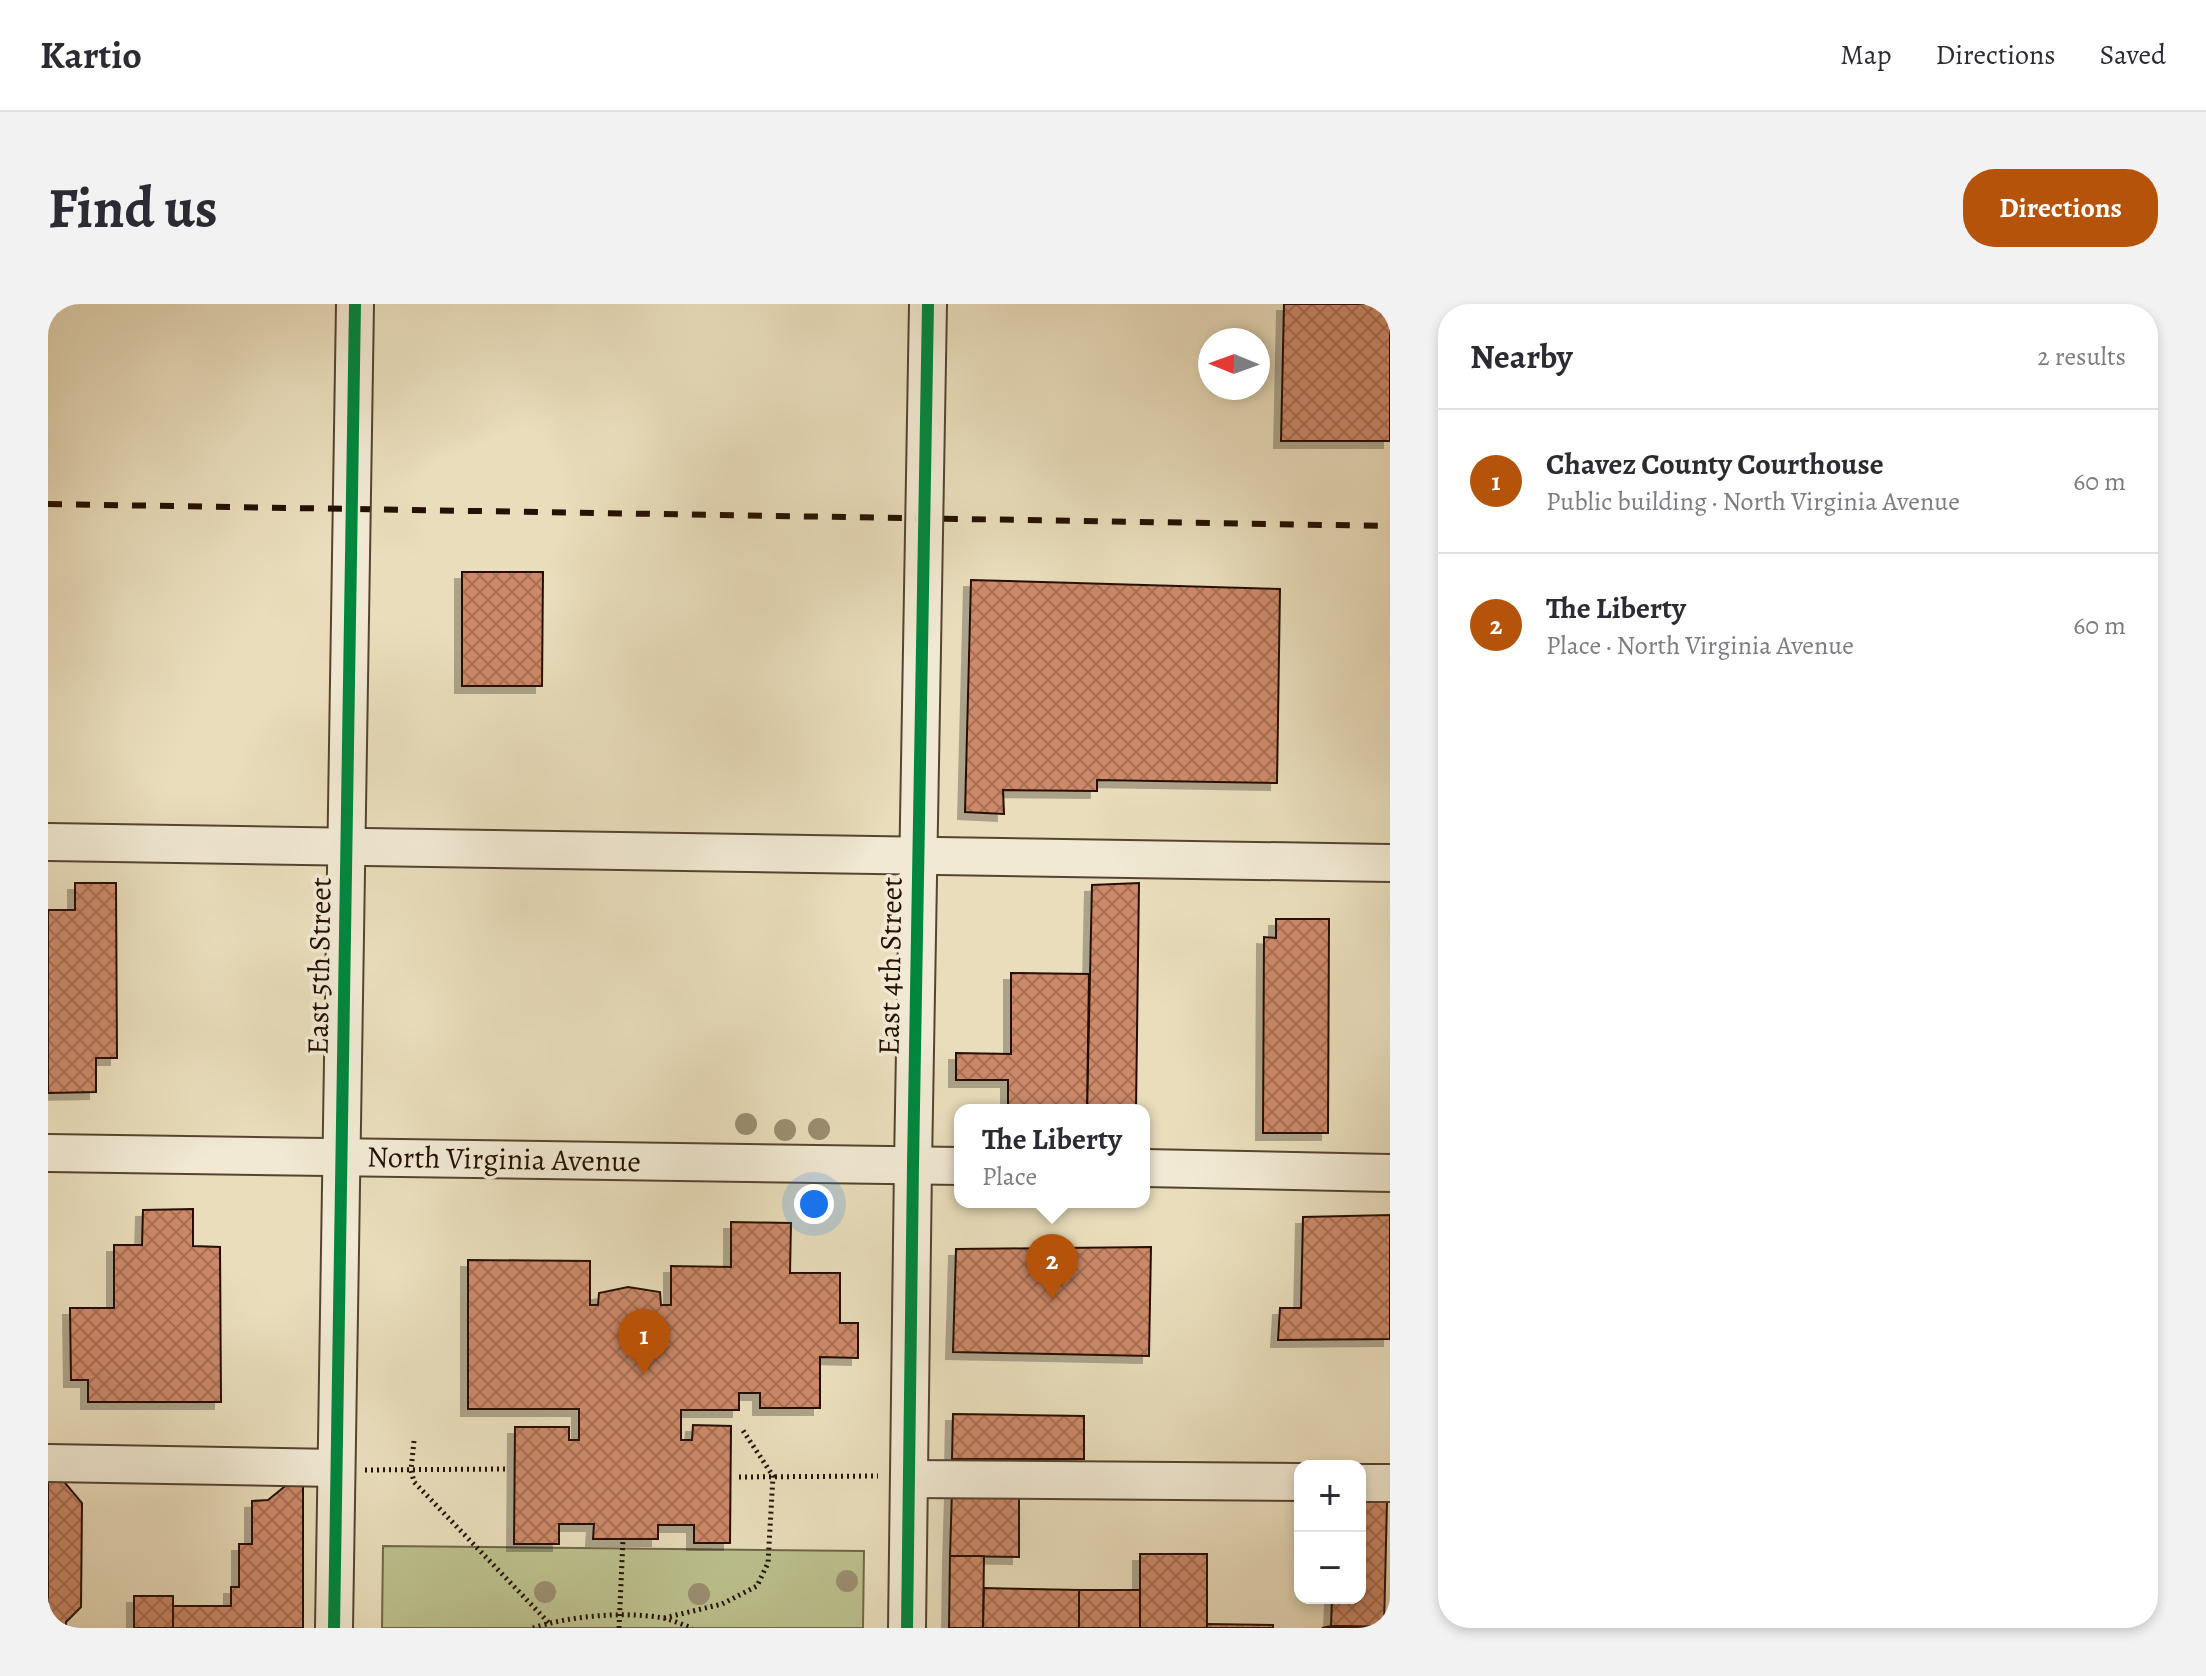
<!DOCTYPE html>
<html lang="en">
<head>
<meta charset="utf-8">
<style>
  body { margin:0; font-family:Alegreya,serif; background:#f2f2f3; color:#2b2b33 }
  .controls { position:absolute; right:24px; bottom:24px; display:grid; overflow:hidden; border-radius:16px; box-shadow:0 4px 12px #0003 }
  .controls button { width:72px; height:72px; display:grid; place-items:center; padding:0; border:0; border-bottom:2px solid #e1e1e2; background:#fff; color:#2b2b33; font:40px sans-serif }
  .compass { position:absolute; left:1150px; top:24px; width:72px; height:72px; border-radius:50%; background:#fff; box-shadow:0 4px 12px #0003; rotate:271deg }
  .you { position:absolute; left:766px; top:900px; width:28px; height:28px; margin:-20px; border:6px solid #fff; border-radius:50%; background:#1a73e8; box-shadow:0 0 0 12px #1a73e833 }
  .badge { display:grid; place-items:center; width:52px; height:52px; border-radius:50%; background:#b45309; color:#fff; font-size:26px; font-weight:700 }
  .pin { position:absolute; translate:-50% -66px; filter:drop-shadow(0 2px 4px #0008) }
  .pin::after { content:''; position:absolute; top:42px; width:28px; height:24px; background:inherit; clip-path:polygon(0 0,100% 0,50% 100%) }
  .popup { position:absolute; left:906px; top:800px; width:196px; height:104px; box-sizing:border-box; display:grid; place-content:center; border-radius:16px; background:#fff; filter:drop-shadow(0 2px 6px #0005); font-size:26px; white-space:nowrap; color:#7c7c81 }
  .popup b { font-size:30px; color:#2b2b33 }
  .popup::after { content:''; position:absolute; left:50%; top:100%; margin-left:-16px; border:16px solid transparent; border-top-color:#fff }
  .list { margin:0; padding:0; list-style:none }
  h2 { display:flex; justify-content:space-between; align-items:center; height:104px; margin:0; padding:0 32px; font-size:34px }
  h2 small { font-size:26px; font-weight:400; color:#7c7c81 }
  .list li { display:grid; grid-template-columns:52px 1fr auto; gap:24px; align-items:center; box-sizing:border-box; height:144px; padding:0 32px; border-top:2px solid #e1e1e2 }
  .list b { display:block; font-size:30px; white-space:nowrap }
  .list p { margin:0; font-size:26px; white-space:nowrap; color:#7c7c81 }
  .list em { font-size:26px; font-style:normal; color:#7c7c81 }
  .map { position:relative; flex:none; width:1342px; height:1324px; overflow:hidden; border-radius:32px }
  header { display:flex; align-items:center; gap:48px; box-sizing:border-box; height:112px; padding:0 40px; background:#fff; border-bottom:2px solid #e1e1e2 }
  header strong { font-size:38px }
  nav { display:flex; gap:44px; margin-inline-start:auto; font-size:28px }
  .intro { display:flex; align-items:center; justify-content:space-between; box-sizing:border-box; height:192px; padding:0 48px }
  h1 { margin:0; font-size:56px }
  .button { padding:20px 36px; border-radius:32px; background:#b45309; color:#fff; font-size:28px; font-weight:700 }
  main { display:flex; gap:48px; padding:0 48px }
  aside { flex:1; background:#fff; border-radius:32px; box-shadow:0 4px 12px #0003 }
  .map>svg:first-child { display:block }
  .green { fill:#bbc08d; stroke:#706847; stroke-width:2 }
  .building { fill:url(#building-cross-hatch); stroke:#251101; stroke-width:2; filter:url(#shadow) }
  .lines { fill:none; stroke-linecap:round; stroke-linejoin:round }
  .minor-casing { stroke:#564430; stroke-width:40 }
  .path { stroke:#251101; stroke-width:5; stroke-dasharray:2 4; stroke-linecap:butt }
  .minor { stroke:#f1e9d3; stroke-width:36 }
  .rail { stroke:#251101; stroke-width:6; stroke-dasharray:14 14; stroke-linecap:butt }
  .cycleway-casing { stroke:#f1e9d3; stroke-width:17 }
  .cycleway { stroke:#00873e; stroke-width:12 }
  .tree { fill:#9a8e70 }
  .labels { text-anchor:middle; stroke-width:7; stroke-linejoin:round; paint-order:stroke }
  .street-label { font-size:30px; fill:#251101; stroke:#f1e9d3 }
</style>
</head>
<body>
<header>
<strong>Kartio</strong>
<nav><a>Map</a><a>Directions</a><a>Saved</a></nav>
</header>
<div class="intro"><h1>Find us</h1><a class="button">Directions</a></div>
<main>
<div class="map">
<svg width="1342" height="1324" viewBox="0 0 1342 1324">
  <defs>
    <pattern id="building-cross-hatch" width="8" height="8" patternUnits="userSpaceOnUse" patternTransform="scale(2)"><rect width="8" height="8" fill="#cd8969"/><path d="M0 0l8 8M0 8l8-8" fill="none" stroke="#a66f54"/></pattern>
    <filter id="shadow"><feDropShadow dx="-7" dy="7" stdDeviation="0" flood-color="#0004"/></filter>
  </defs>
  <rect width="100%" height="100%" fill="#e9ddbb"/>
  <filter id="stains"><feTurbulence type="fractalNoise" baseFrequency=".0025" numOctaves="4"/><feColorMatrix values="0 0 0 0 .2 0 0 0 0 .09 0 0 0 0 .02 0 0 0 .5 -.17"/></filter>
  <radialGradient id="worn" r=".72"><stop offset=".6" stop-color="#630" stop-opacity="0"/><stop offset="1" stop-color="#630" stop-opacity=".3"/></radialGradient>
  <path class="green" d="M335,1242L816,1247L815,1324H334Z"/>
  <g class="building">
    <path d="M1236,0H1342V137H1233Z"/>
    <path d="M414,268H495L494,382H414Z"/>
    <path d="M923,276L1232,285L1229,479L1049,476V487L955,486L956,510L917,508Z"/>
    <path d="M27,579H68L69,754H48V788L0,789V606H27Z"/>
    <path d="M1091,579L1088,806H1039L1044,581Z"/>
    <path d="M1228,615H1281L1280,829H1215L1216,633L1228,634Z"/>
    <path d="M963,669L1041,670L1039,806H960V776H908V749L963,750Z"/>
    <path d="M145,905V942L172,943L173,1098H40V1076H23L22,1004H66V941H94L95,906Z"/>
    <path d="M1342,911V1035L1230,1036L1232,1004H1253L1255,913Z"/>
    <path d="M683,918L743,919L742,969H792V1019H810V1054L772,1053V1104H712V1089H691V1106H633V1136H644L645,1121L683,1122L682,1239H646V1221H610V1235H545L546,1220H511V1240H466L467,1123H521V1136H531V1105H420V956L542,957V1001H550L551,989L580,983L612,988L613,1001H623V962L683,963Z"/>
    <path d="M1103,943L1101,1052L905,1048L908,945Z"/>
    <path d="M905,1110L1036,1112V1155H904Z"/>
    <path d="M0,1174H13L34,1199L33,1303L18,1318V1324H0Z"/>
    <path d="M241,1179H255V1324H125V1302H183V1283H191V1240H204V1197L220,1196Z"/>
    <path d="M904,1187L971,1189V1253L902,1252Z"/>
    <path d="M1312,1197H1339L1336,1323L1283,1322L1284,1294H1312Z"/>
    <rect x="1092" y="1250" width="67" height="74"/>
    <path d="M902,1252H936L935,1324H901Z"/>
    <path d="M936,1284L1031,1286V1324H935Z"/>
    <rect x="1031" y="1286" width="61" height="38"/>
    <rect x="86" y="1292" width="39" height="32"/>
    <path d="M1159,1320L1225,1321V1324H1159Z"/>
    <path d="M1283,1322L1336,1323V1324H1274Z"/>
  </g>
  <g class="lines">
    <defs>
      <g id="minor">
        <path d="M0,538L1342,559"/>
        <path d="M0,849L912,862"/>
        <path d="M1096,864L1342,869"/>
        <path d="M0,1159L288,1164"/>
        <path d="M862,1175L1252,1178"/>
        <path d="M1312,1179H1342"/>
        <path d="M286,1324L307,0"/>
        <path d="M859,1324L865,861L880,0"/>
      </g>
    </defs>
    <use href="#minor" class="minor-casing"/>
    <g class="path">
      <path d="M366,1137L363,1166L366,1178L501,1319"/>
      <path d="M317,1166L457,1165"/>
      <path d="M691,1173L830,1172"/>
      <path d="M616,1314L674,1300L709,1282L720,1259L725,1172L694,1125"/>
      <path d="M485,1324C522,1312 576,1307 615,1314C625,1316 635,1321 644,1324"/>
      <path d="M571,1324L575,1235"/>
    </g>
    <use href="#minor" class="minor"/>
    <path class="rail" d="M0,200L1342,222"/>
    <defs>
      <g id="cycleway">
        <path d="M286,1324L307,0"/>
        <path d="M859,1324L865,861L880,0"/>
      </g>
    </defs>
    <use href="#cycleway" class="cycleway-casing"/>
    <use href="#cycleway" class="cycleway"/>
  </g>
  <g class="tree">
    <circle cx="698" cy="820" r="11"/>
    <circle cx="771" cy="825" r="11"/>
    <circle cx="737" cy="826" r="11"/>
    <circle cx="799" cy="1277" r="11"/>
    <circle cx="497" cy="1288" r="11"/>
    <circle cx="651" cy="1290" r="11"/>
  </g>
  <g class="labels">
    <g class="street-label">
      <text transform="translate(271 662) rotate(-89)" y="10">East 5th Street</text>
      <text transform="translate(842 662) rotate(-89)" y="10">East 4th Street</text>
      <text transform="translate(456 855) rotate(1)" y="10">North Virginia Avenue</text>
    </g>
  </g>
  <rect width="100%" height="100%" filter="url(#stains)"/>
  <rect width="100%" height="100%" fill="url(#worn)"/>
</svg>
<div class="controls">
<button>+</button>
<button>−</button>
</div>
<svg class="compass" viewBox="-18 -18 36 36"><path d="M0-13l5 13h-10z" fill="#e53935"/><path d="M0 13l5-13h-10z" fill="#7c7c81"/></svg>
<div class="you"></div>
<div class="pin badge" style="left:596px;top:1071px">1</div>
<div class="pin badge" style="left:1004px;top:996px">2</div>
<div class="popup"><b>The Liberty</b>Place</div>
</div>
<aside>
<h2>Nearby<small>2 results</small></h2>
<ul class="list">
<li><span class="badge">1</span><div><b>Chavez County Courthouse</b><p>Public building · North Virginia Avenue</p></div><em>60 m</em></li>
<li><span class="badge">2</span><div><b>The Liberty</b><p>Place · North Virginia Avenue</p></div><em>60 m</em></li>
</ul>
</aside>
</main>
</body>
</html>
